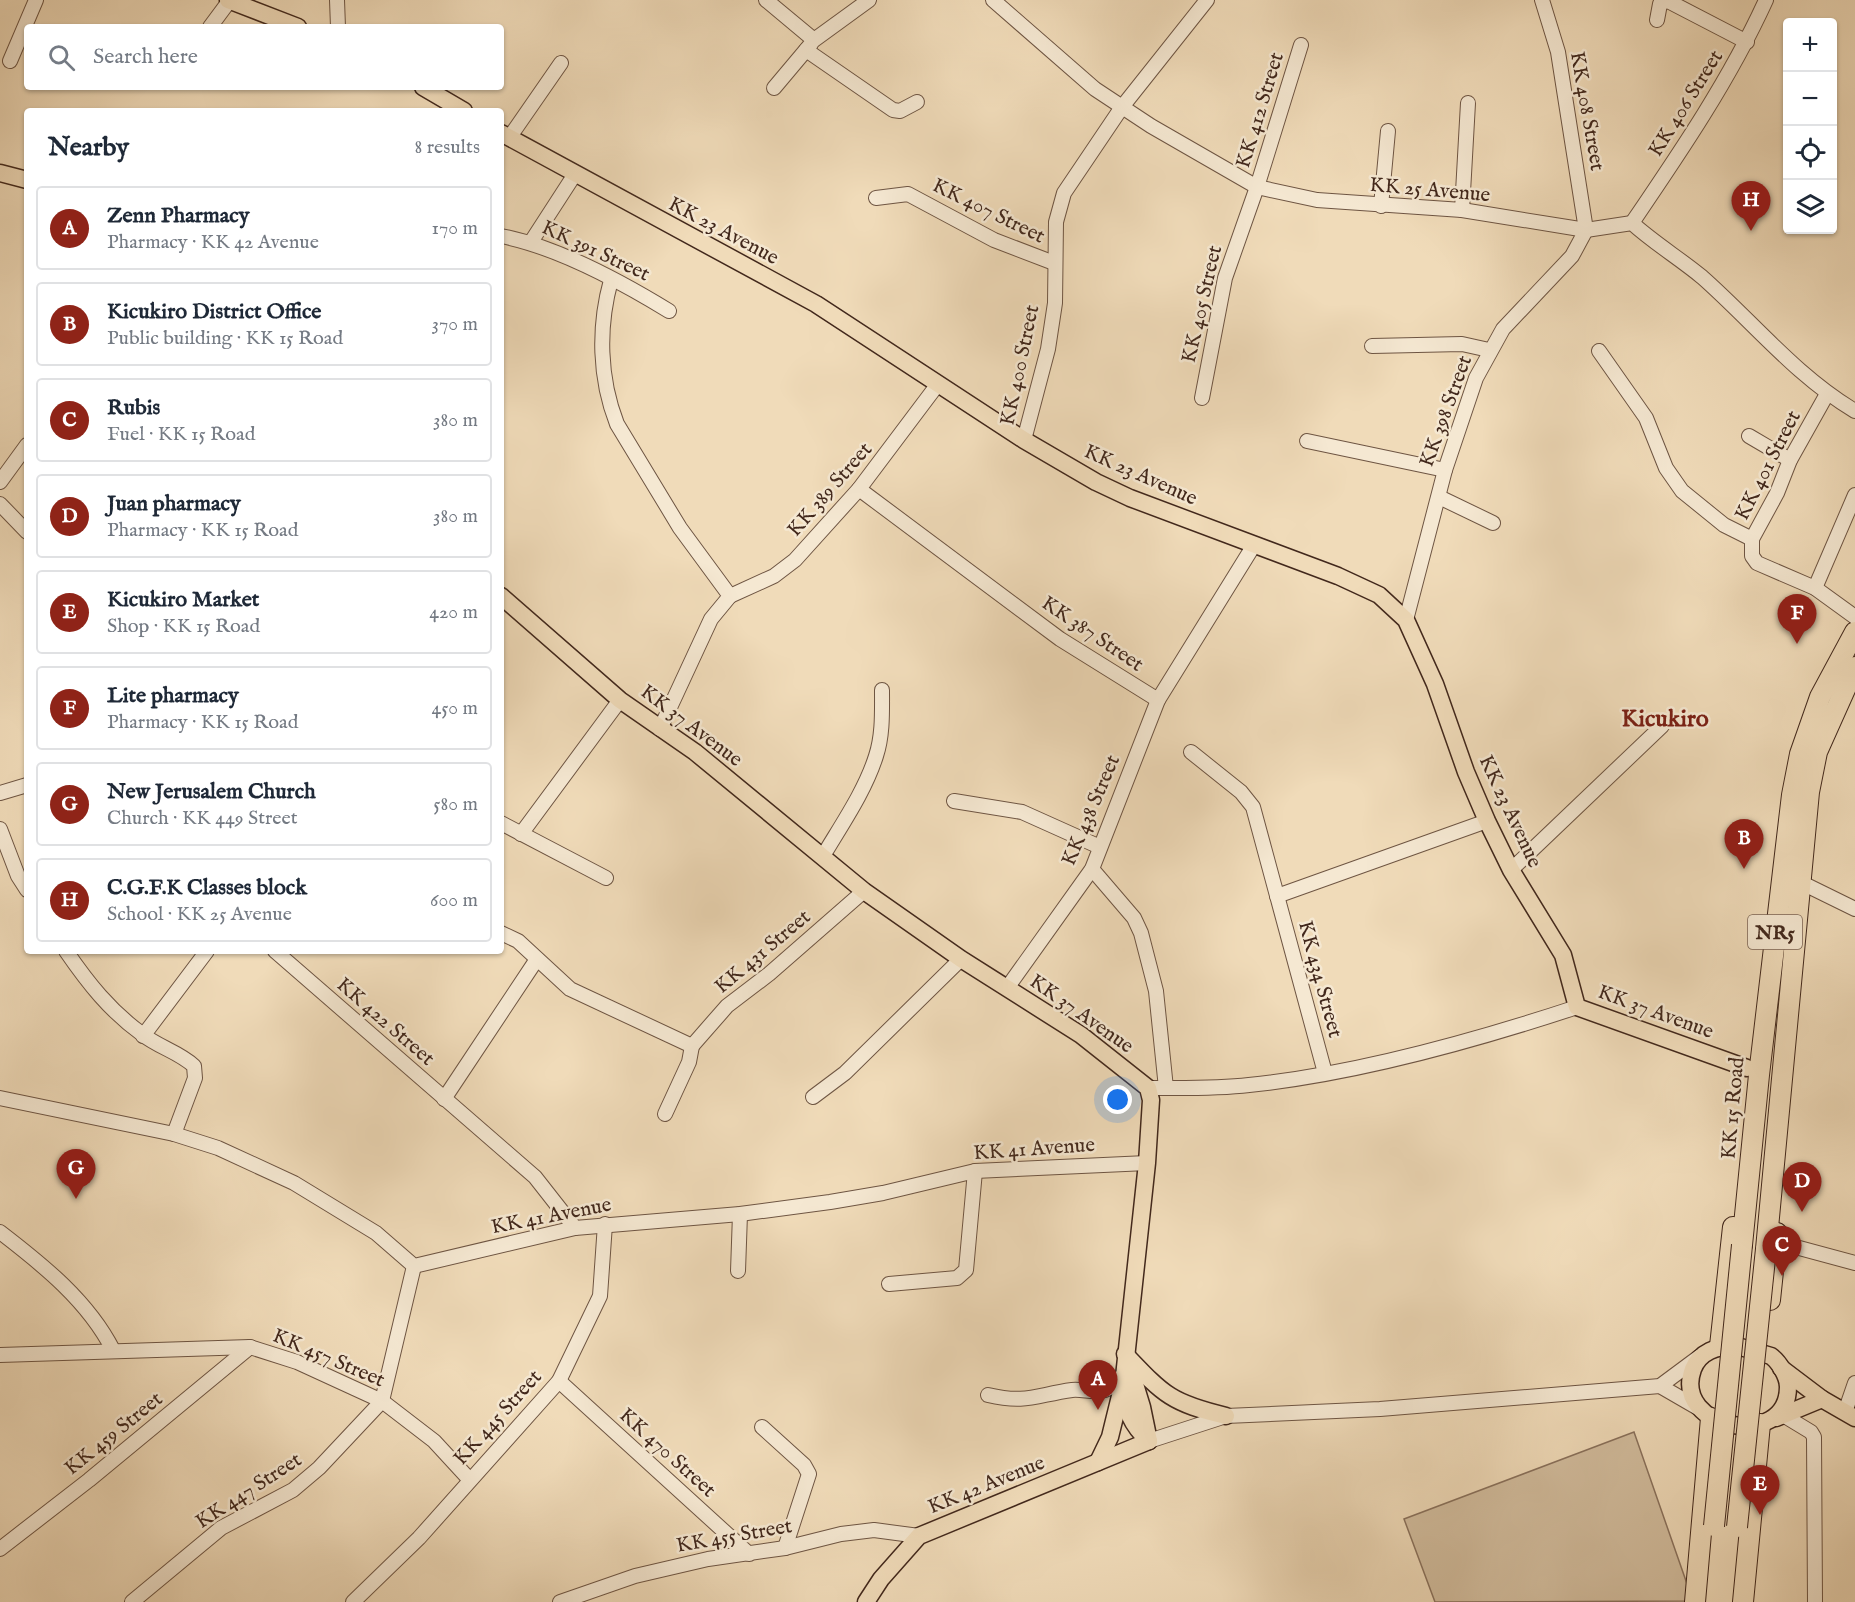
<!DOCTYPE html>
<html lang="en">
<head>
<meta charset="utf-8">
<style>
  body { margin:0; font-family:"IM FELL English",serif; background:#f6f6f7; color:#1f2937 }
  .controls { position:absolute; right:18px; top:18px; display:grid; overflow:hidden; border-radius:6px; box-shadow:0 2px 4px #0004 }
  .controls button { width:54px; height:54px; display:grid; place-items:center; padding:0; border:0; border-bottom:2px solid #e0e1e3; background:#fff; color:#1f2937; font:30px sans-serif }
  .you { position:absolute; left:1118px; top:1100px; width:21px; height:21px; margin:-15px; border:4px solid #fff; border-radius:50%; background:#1a73e8; box-shadow:0 0 0 9px #1a73e833 }
  .badge { display:grid; place-items:center; width:39px; height:39px; border-radius:50%; background:#8f2418; color:#fff; font-size:20px; font-weight:700 }
  .pin { position:absolute; translate:-50% -50px; filter:drop-shadow(0 2px 3px #0008) }
  .pin::after { content:''; position:absolute; top:32px; width:21px; height:18px; background:inherit; clip-path:polygon(0 0,100% 0,50% 100%) }
  .list { margin:0; padding:0; list-style:none }
  h2 { display:flex; justify-content:space-between; align-items:center; height:78px; margin:0; padding:0 24px; font-size:26px }
  h2 small { font-size:20px; font-weight:400; color:#747a83 }
  .list li { display:grid; grid-template-columns:39px 1fr auto; gap:18px; align-items:center; box-sizing:border-box; height:84px; margin:0 12px 12px; padding:0 12px; border:2px solid #e0e1e3; border-radius:6px }
  .list b { display:block; font-size:22px; white-space:nowrap }
  .list p { margin:0; font-size:20px; white-space:nowrap; color:#747a83 }
  .list em { font-size:20px; font-style:normal; color:#747a83 }
  .icon { flex:none; width:33px; height:33px; fill:none; stroke:currentColor; stroke-width:2; stroke-linecap:round; stroke-linejoin:round }
  .map { position:relative; flex:none; width:1855px; height:1602px; overflow:hidden }
  .search { position:absolute; background:#fff; box-shadow:0 2px 4px #0004; left:24px; top:24px; width:480px; height:66px; display:flex; align-items:center; gap:15px; box-sizing:border-box; padding:0 21px; border-radius:6px; color:#747a83; font-size:22px }
  .panel { position:absolute; background:#fff; box-shadow:0 2px 4px #0004; left:24px; top:108px; width:480px; height:846px; border-radius:6px }
  .map>svg:first-child { display:block }
  .green { fill:#d2bd9e; stroke:#8a725d; stroke-width:1.5 }
  .lines { fill:none; stroke-linecap:round; stroke-linejoin:round }
  .minor-casing { stroke:#6e5543; stroke-width:16 }
  .major-casing { stroke:#42281c; stroke-width:19 }
  .highway-casing { stroke:#42281c; stroke-width:22 }
  .minor { stroke:#f5e8d2; stroke-width:14 }
  .major { stroke:#f0dbb9; stroke-width:16 }
  .highway { stroke:#f0dbb9; stroke-width:20 }
  .highway-bridge-casing { stroke:#42281c; stroke-width:22; stroke-linecap:butt }
  .highway-bridge { stroke:#f0dbb9; stroke-width:20 }
  .labels { text-anchor:middle; stroke-width:5; stroke-linejoin:round; paint-order:stroke }
  .shield { fill:#f5e8d2; stroke:#786253; stroke-width:1.5 }
  .shield-label { font-size:20px; font-weight:bold; fill:#42281c }
  .street-label { font-size:21px; fill:#42281c; stroke:#f5e8d2 }
  .quarter-label { font-size:24px; font-weight:bold; fill:#7a1f14; stroke:#f5e8d2 }
</style>
</head>
<body>
<div class="map">
<svg width="1855" height="1602" viewBox="0 0 1855 1602">
  <rect width="100%" height="100%" fill="#f0dbb9"/>
  <filter id="stains"><feTurbulence type="fractalNoise" baseFrequency=".00333" numOctaves="4"/><feColorMatrix values="0 0 0 0 .2 0 0 0 0 .09 0 0 0 0 .02 0 0 0 .5 -.17"/></filter>
  <radialGradient id="worn" r=".72"><stop offset=".6" stop-color="#630" stop-opacity="0"/><stop offset="1" stop-color="#630" stop-opacity=".3"/></radialGradient>
  <path class="green" d="M1634,1432L1693,1601L1435,1602L1404,1519Z"/>
  <g class="lines">
    <defs>
      <g id="minor">
        <path d="M337,0L338,27"/>
        <path d="M766,0L814,40L869,0"/>
        <path d="M993,0L1095,89L1151,126L1257,187L1317,200L1462,210L1586,230L1632,223C1654,243 1679,258 1702,277C1753,322 1796,376 1855,411"/>
        <path d="M1666,0L1747,42"/>
        <path d="M1657,20L1660,4L1666,1"/>
        <path d="M210,27L230,0"/>
        <path d="M806,50L893,110L900,111L917,102"/>
        <path d="M10,61L36,0"/>
        <path d="M774,88L811,44"/>
        <path d="M509,138L561,63"/>
        <path d="M876,198L908,194L994,240L1054,263"/>
        <path d="M1381,206L1388,131"/>
        <path d="M1462,210L1468,103"/>
        <path d="M1632,223C1681,151 1730,79 1766,0"/>
        <path d="M501,236C558,247 620,281 669,311"/>
        <path d="M531,242L575,174"/>
        <path d="M611,280C598,327 599,378 617,424L680,528L730,596L711,619L660,729"/>
        <path d="M1372,346L1462,344L1489,350"/>
        <path d="M1599,351L1646,418L1666,468L1682,491L1724,525L1752,539"/>
        <path d="M1827,394L1790,460L1777,493L1752,539V556L1757,563L1815,588L1855,617"/>
        <path d="M1202,398L1225,278L1257,187L1301,45"/>
        <path d="M1749,436L1790,460"/>
        <path d="M1024,440L1048,349L1055,303L1056,222L1064,193L1122,107L1207,0"/>
        <path d="M1307,441L1445,470"/>
        <path d="M0,482L27,445"/>
        <path d="M859,489L1060,639L1158,700L1254,545"/>
        <path d="M1439,497L1493,523"/>
        <path d="M0,504L27,532"/>
        <path d="M1815,588L1855,495"/>
        <path d="M730,596L774,576L795,560L859,489L938,384"/>
        <path d="M1406,620L1445,470L1476,378L1503,329L1572,256L1586,230L1558,52L1542,0"/>
        <path d="M1191,752L1241,792L1253,807L1325,1073"/>
        <path d="M0,793L27,785"/>
        <path d="M954,801L1022,812L1100,847"/>
        <path d="M501,823L606,878"/>
        <path d="M0,829L18,876L27,890"/>
        <path d="M521,834L620,700"/>
        <path d="M823,856C842,824 865,791 876,756C883,735 882,711 882,690"/>
        <path d="M1092,869L1134,918L1141,933L1156,991L1166,1088"/>
        <path d="M1511,870L1662,726"/>
        <path d="M1800,882L1855,909"/>
        <path d="M1277,896L1487,821"/>
        <path d="M501,933L518,941L570,989L692,1046L727,1006L769,974L864,891"/>
        <path d="M66,951C88,983 110,1011 142,1034C158,1047 179,1052 194,1066L195,1078L174,1134"/>
        <path d="M275,951L535,1177L575,1228"/>
        <path d="M1007,988L1092,869L1158,700"/>
        <path d="M143,1036L207,951"/>
        <path d="M1148,1088C1181,1088 1216,1089 1249,1085C1357,1074 1474,1041 1577,1007"/>
        <path d="M813,1097L845,1073L961,959"/>
        <path d="M0,1098L174,1134L218,1148L294,1183L376,1233L414,1266L575,1228L740,1214L830,1202L883,1193L975,1171L1147,1163"/>
        <path d="M444,1099L537,959"/>
        <path d="M665,1114L689,1062L692,1046"/>
        <path d="M0,1232C43,1265 88,1301 113,1350"/>
        <path d="M1777,1242L1855,1263"/>
        <path d="M738,1271L740,1214"/>
        <path d="M889,1284L957,1278L966,1270L975,1171"/>
        <path d="M0,1355L250,1347L297,1362L382,1401L434,1441L469,1479"/>
        <path d="M559,1381L749,1554"/>
        <path d="M1660,1386L1698,1408"/>
        <path d="M988,1395C1026,1404 1036,1395 1072,1390C1083,1389 1094,1393 1105,1390C1113,1387 1118,1380 1123,1375"/>
        <path d="M1845,1412L1855,1383"/>
        <path d="M1783,1415L1811,1432L1814,1437L1815,1602"/>
        <path d="M762,1427L804,1465L809,1474L785,1548"/>
        <path d="M1149,1441L1226,1416L1380,1409L1660,1386L1699,1357"/>
        <path d="M0,1549L89,1480L250,1347"/>
        <path d="M132,1602L221,1528L293,1490L319,1468L382,1401L414,1266"/>
        <path d="M353,1602L419,1538L559,1381L600,1296L605,1224"/>
        <path d="M560,1602L635,1576L708,1559L785,1548L841,1534L874,1530L919,1536"/>
      </g>
      <g id="major">
        <path d="M228,0L298,27"/>
        <path d="M423,87L464,111"/>
        <path d="M501,133L816,304L1024,440L1096,482L1130,498L1338,576L1379,595L1406,620L1435,684L1466,772L1487,821L1511,870L1563,955L1577,1007L1747,1068"/>
        <path d="M0,173L27,180"/>
        <path d="M501,596L620,700L695,752L864,891L961,959L1081,1035L1148,1088L1151,1100L1147,1163L1123,1386C1125,1409 1131,1425 1149,1441"/>
        <path d="M1734,1345L1771,1356C1779,1362 1788,1376 1788,1387C1788,1451 1671,1430 1693,1369C1700,1351 1717,1347 1734,1345Z"/>
        <path d="M1125,1354C1164,1395 1171,1403 1226,1416"/>
        <path d="M1128,1361L1142,1407L1149,1441"/>
        <path d="M1781,1368L1822,1399L1855,1418"/>
        <path d="M1776,1418L1822,1399"/>
        <path d="M1098,1462L1110,1437L1121,1392"/>
        <path d="M866,1602L881,1579L919,1536L1149,1441"/>
      </g>
      <g id="highway">
        <path d="M1742,1245L1759,1075L1792,795L1800,754L1820,697L1855,632"/>
        <path d="M1766,1249L1809,792L1817,752L1855,667"/>
        <path d="M1770,1300L1777,1233"/>
        <path d="M1720,1346L1733,1227"/>
        <path d="M1695,1602L1711,1418"/>
        <path d="M1743,1602L1760,1424"/>
      </g>
    </defs>
    <use href="#minor" class="minor-casing"/>
    <use href="#major" class="major-casing"/>
    <use href="#highway" class="highway-casing"/>
    <use href="#minor" class="minor"/>
    <use href="#major" class="major"/>
    <use href="#highway" class="highway"/>
    <defs>
      <g id="highway-bridge">
        <path d="M1714,1526L1742,1245"/>
        <path d="M1737,1527L1766,1249"/>
      </g>
    </defs>
    <use href="#highway-bridge" class="highway-bridge-casing"/>
    <use href="#highway-bridge" class="highway-bridge"/>
  </g>
  <g class="labels">
    <rect class="shield" x="1748" y="915" width="54" height="34" rx="4.5"/>
    <g class="shield-label">
      <text x="1775" y="939">NR5</text>
    </g>
    <g class="street-label">
      <text transform="translate(1685 103) rotate(-58)" y="7">KK 406 Street</text>
      <text transform="translate(1259 110) rotate(-73)" y="7">KK 412 Street</text>
      <text transform="translate(1588 111) rotate(80)" y="7">KK 408 Street</text>
      <text transform="translate(1430 189) rotate(5)" y="7">KK 25 Avenue</text>
      <text transform="translate(989 210) rotate(26)" y="7">KK 407 Street</text>
      <text transform="translate(724 230) rotate(28)" y="7">KK 23 Avenue</text>
      <text transform="translate(596 250) rotate(25)" y="7">KK 391 Street</text>
      <text transform="translate(1201 304) rotate(-77)" y="7">KK 405 Street</text>
      <text transform="translate(1019 365) rotate(-78)" y="7">KK 400 Street</text>
      <text transform="translate(1445 411) rotate(-70)" y="7">KK 398 Street</text>
      <text transform="translate(1767 465) rotate(-63)" y="7">KK 401 Street</text>
      <text transform="translate(1141 474) rotate(24)" y="7">KK 23 Avenue</text>
      <text transform="translate(829 489) rotate(-49)" y="7">KK 389 Street</text>
      <text transform="translate(1093 633) rotate(34)" y="7">KK 387 Street</text>
      <text transform="translate(692 725) rotate(37)" y="7">KK 37 Avenue</text>
      <text transform="translate(1090 810) rotate(-67)" y="7">KK 438 Street</text>
      <text transform="translate(1511 811) rotate(65)" y="7">KK 23 Avenue</text>
      <text transform="translate(762 951) rotate(-40)" y="7">KK 431 Street</text>
      <text transform="translate(1321 979) rotate(75)" y="7">KK 434 Street</text>
      <text transform="translate(1656 1011) rotate(20)" y="7">KK 37 Avenue</text>
      <text transform="translate(1082 1013) rotate(35)" y="7">KK 37 Avenue</text>
      <text transform="translate(386 1021) rotate(41)" y="7">KK 422 Street</text>
      <text transform="translate(1732 1108) rotate(-85)" y="7">KK 15 Road</text>
      <text transform="translate(1034 1148) rotate(-4)" y="7">KK 41 Avenue</text>
      <text transform="translate(551 1215) rotate(-11)" y="7">KK 41 Avenue</text>
      <text transform="translate(329 1357) rotate(23)" y="7">KK 457 Street</text>
      <text transform="translate(497 1417) rotate(-48)" y="7">KK 445 Street</text>
      <text transform="translate(113 1433) rotate(-39)" y="7">KK 459 Street</text>
      <text transform="translate(668 1452) rotate(42)" y="7">KK 470 Street</text>
      <text transform="translate(986 1484) rotate(-22)" y="7">KK 42 Avenue</text>
      <text transform="translate(248 1490) rotate(-33)" y="7">KK 447 Street</text>
      <text transform="translate(734 1535) rotate(-10)" y="7">KK 455 Street</text>
    </g>
    <g class="quarter-label">
      <text x="1665" y="726">Kicukiro</text>
    </g>
  </g>
  <rect width="100%" height="100%" filter="url(#stains)"/>
  <rect width="100%" height="100%" fill="url(#worn)"/>
</svg>
<div class="controls">
<button>+</button>
<button>−</button>
<button><svg class="icon" aria-label="locate" viewBox="0 0 24 24"><circle cx="12" cy="12" r="6"/><path d="M12 2v4M12 18v4M2 12h4M18 12h4"/></svg></button>
<button><svg class="icon" aria-label="layers" viewBox="0 0 24 24"><path d="M12 4l9 5-9 5-9-5zM3 14l9 5 9-5"/></svg></button>
</div>
<div class="you"></div>
<div class="pin badge" style="left:1098px;top:1410px">A</div>
<div class="pin badge" style="left:1744px;top:869px">B</div>
<div class="pin badge" style="left:1782px;top:1276px">C</div>
<div class="pin badge" style="left:1802px;top:1212px">D</div>
<div class="pin badge" style="left:1760px;top:1515px">E</div>
<div class="pin badge" style="left:1797px;top:644px">F</div>
<div class="pin badge" style="left:76px;top:1199px">G</div>
<div class="pin badge" style="left:1751px;top:231px">H</div>
<div class="search"><svg class="icon" aria-label="search" viewBox="0 0 24 24"><circle cx="10" cy="10" r="6"/><path d="M15 15l6 6"/></svg>Search here</div>
<section class="panel">
<h2>Nearby<small>8 results</small></h2>
<ul class="list">
<li><span class="badge">A</span><div><b>Zenn Pharmacy</b><p>Pharmacy · KK 42 Avenue</p></div><em>170 m</em></li>
<li><span class="badge">B</span><div><b>Kicukiro District Office</b><p>Public building · KK 15 Road</p></div><em>370 m</em></li>
<li><span class="badge">C</span><div><b>Rubis</b><p>Fuel · KK 15 Road</p></div><em>380 m</em></li>
<li><span class="badge">D</span><div><b>Juan pharmacy</b><p>Pharmacy · KK 15 Road</p></div><em>380 m</em></li>
<li><span class="badge">E</span><div><b>Kicukiro Market</b><p>Shop · KK 15 Road</p></div><em>420 m</em></li>
<li><span class="badge">F</span><div><b>Lite pharmacy</b><p>Pharmacy · KK 15 Road</p></div><em>450 m</em></li>
<li><span class="badge">G</span><div><b>New Jerusalem Church</b><p>Church · KK 449 Street</p></div><em>580 m</em></li>
<li><span class="badge">H</span><div><b>C.G.F.K Classes block</b><p>School · KK 25 Avenue</p></div><em>600 m</em></li>
</ul>
</section>
</div>
</body>
</html>
